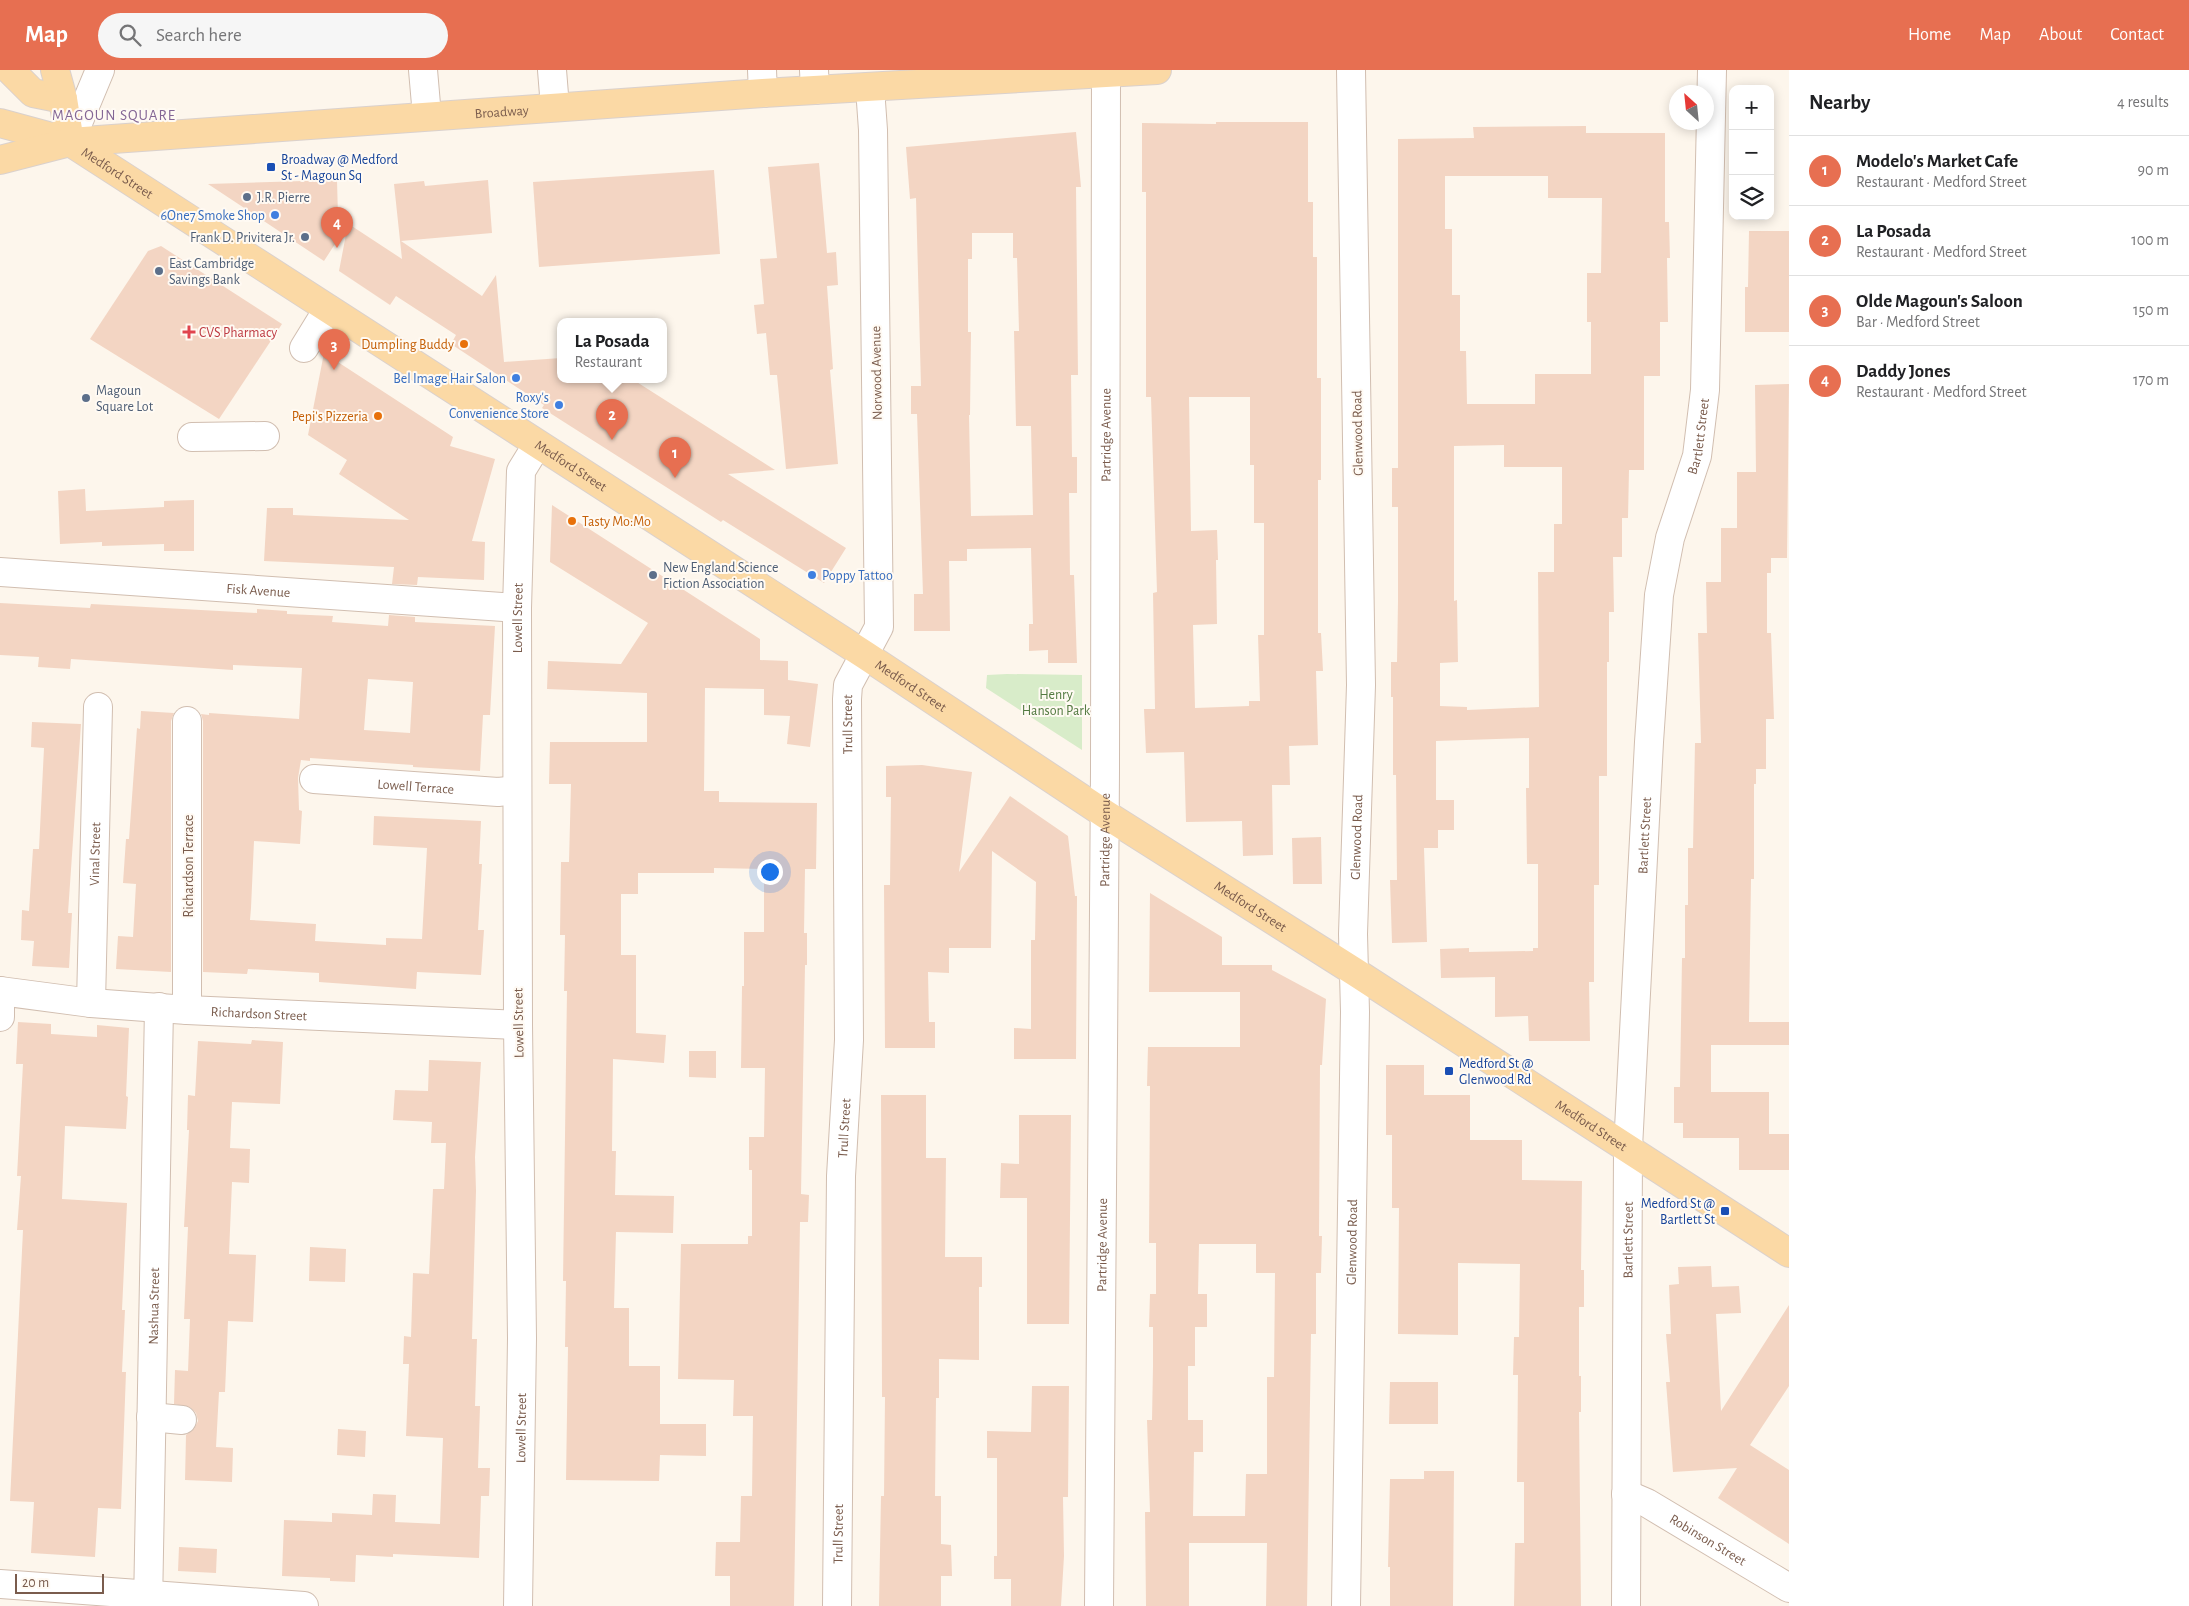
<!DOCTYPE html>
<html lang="en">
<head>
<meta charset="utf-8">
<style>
  body { margin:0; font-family:"Alegreya Sans",sans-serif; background:#f6f6f6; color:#202124 }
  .controls { position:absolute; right:15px; top:15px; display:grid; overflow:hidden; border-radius:10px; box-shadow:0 2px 12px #0003 }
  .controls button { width:45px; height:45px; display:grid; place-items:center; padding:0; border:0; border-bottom:1px solid #e0e0e0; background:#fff; color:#202124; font:25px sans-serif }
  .compass { position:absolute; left:1669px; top:15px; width:45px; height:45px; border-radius:50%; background:#fff; box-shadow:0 2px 12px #0003; rotate:333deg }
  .scale { position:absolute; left:15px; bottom:12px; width:89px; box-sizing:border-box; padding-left:5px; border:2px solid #7a5c4d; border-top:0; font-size:14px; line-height:18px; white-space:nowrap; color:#7a5c4d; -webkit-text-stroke:4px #fffaf3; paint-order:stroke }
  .you { position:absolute; left:769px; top:801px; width:18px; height:18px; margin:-12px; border:4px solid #fff; border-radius:50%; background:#1a73e8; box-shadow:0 0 0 8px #1a73e833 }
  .badge { display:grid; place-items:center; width:32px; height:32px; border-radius:50%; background:#e76f51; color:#fff; font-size:16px; font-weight:700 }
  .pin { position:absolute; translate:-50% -41px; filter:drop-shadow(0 1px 2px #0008) }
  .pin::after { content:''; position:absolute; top:26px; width:18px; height:15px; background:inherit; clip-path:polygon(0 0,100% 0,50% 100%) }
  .popup { position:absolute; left:557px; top:248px; width:110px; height:65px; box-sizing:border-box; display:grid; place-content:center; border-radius:10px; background:#fff; filter:drop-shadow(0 1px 4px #0005); font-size:16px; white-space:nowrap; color:#757577 }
  .popup b { font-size:19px; color:#202124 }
  .popup::after { content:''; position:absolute; left:50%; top:100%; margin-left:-10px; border:10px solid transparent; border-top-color:#fff }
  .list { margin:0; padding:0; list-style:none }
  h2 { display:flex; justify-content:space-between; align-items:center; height:65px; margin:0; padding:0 20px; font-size:21px }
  h2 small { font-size:16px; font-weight:400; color:#757577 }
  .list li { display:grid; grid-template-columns:32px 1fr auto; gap:15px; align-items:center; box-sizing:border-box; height:70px; padding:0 20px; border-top:1px solid #e0e0e0 }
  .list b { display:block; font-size:19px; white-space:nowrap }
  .list p { margin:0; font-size:16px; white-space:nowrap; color:#757577 }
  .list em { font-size:16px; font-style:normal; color:#757577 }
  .icon { flex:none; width:28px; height:28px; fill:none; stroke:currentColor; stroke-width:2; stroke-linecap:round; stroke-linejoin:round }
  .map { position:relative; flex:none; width:1789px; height:1536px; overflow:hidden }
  header { display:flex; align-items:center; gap:30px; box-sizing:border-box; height:70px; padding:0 25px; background:#e76f51; color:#fff }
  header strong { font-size:24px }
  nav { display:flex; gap:28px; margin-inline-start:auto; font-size:18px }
  .search { width:350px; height:45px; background:#f6f6f6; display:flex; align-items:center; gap:12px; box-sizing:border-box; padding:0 18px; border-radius:28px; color:#757577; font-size:19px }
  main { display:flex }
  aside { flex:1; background:#fff }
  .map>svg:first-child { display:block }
  .green { fill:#d8ecc9 }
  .building { fill:#f3d5c3; fill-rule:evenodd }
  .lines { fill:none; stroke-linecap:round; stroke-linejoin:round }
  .minor-casing { stroke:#d1beb0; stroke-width:30 }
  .major-casing { stroke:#dad1cd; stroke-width:30 }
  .minor { stroke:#fff; stroke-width:28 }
  .major { stroke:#fbd9a5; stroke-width:28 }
  .transit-dot { fill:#1a4fb4; stroke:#fffaf3; stroke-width:2 }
  .service-dot { fill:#5c6f8a; stroke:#fffaf3; stroke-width:2 }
  .shop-dot { fill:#3f7fe0; stroke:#fffaf3; stroke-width:2 }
  .health-dot { fill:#e0444e; stroke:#fffaf3; stroke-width:2 }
  .food-dot { fill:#e8710a; stroke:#fffaf3; stroke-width:2 }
  .labels { text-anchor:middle; stroke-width:4; stroke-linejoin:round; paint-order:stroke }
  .street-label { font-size:14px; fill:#7a5c4d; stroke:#fffaf3 }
  .transit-label { font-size:14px; fill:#164399; stroke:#fffaf3; text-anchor:start }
  .service-label { font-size:14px; fill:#4e5e75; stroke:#fffaf3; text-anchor:start }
  .shop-label { font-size:14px; fill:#366cbe; stroke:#fffaf3; text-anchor:end }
  .health-label { font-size:14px; fill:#be3a42; stroke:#fffaf3; text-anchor:start }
  .food-label { font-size:14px; fill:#c56008; stroke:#fffaf3; text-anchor:end }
  .park-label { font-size:14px; fill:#537a41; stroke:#fffaf3 }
  .neighbourhood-label { font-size:15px; letter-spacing:1px; fill:#846695; stroke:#fffaf3 }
</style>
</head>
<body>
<header>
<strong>Map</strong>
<div class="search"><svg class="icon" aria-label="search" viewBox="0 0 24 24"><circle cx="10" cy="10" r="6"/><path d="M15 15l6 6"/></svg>Search here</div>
<nav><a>Home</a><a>Map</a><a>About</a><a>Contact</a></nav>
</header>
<main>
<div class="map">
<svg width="1789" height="1536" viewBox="0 0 1789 1536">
  <rect width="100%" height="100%" fill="#fdf6ec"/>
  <path class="green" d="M1007,604L1082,605V680L986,618L987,605Z"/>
  <g class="building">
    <path d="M1216,52H1308V132H1313V187H1317V308H1321V410H1318V563H1321L1323,601H1316L1318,675L1289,676L1290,715H1272L1273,785L1243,786L1242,751L1186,752L1184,682L1146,683L1144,639H1155L1153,523L1157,522L1151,327H1146V122H1142V53L1216,54ZM1189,327H1250V395H1254V453H1264V565H1258L1260,631H1249V636L1195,638L1193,555L1217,554L1216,490H1218L1217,460L1191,461Z"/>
    <path d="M1586,56V63H1665V152H1669L1670,188H1667L1668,252H1660V306H1644V400H1629L1628,448H1622V487H1613L1614,542H1609V592H1607V706H1599V815H1594V912H1589L1590,971H1529L1528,946L1495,947V907L1441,908L1440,879L1469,878V882L1533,881V878H1538V794H1527L1526,718H1529V668L1436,671V730H1454V760H1438V778H1424L1427,872L1392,873L1390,810H1397L1396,705H1393V627H1391V592H1397L1398,531V437H1392V398H1398V69L1474,68L1473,57ZM1445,106H1548V128H1602L1601,203H1587V252H1591V304H1535V334H1467L1466,281H1460V225H1452V159H1445ZM1504,375V397H1562V454H1554V502H1538L1539,637L1467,640V637L1440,636V593L1458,592L1457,530L1454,531V376Z"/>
    <path d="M1076,62L1081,117H1076L1078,305H1071L1072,387H1077V423H1069L1070,505H1074L1077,593H1048V580L1029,581V554H1033L1031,478L967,479V491H949L950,561H914V524H923L917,344H911V316H921L916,128L910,129L906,77ZM972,163H1013V188H1017L1019,261H1014L1016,356H1031L1033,445L971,446L969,345H970L971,262H968V189H972Z"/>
    <path d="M819,93L827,183L836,182L838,215L827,216L833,299L830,300L838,394L786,399L777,305H770L766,263L757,264L754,235L764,234L760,189L777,188L768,97Z"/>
    <path d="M714,100L720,184L539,197L533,112Z"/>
    <path d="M337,110L338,147L402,189L394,114L424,111L425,116L488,110L492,163L401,171L482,226L496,205L504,292L561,288V309H632L775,400L728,404L846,478L824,513L723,450L721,452L542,338L544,335L451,274L456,265L396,226L390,235L339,201L348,154L324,191L208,114Z"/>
    <path d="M1749,161H1789V262H1745V217H1748Z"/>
    <path d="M161,176L282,254L219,349L90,269L148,181Z"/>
    <path d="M324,283L453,367L450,376L495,389L472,471L485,472L484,510L418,507L417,515L392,514L394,497L264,491L267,438H293V445L409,450L339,404L347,390L308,365Z"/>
    <path d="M1789,314L1787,488H1771V503H1767V563H1771L1774,649H1766V699H1756V714H1754V809H1751L1749,952H1789V975H1711V1022H1769V1064H1789V1100H1739V1068H1683V1053H1674V1017H1680L1682,888H1685V835H1688V778H1693L1695,673H1701L1698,563H1707L1706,512H1721V458H1737V402H1756L1755,315Z"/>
    <path d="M85,419L86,441L164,437V431L194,430V481H164V474L102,476V472L60,474L58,421Z"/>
    <path d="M552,435L760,569V590L788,591V610L818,614L810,677L787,674L790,646L764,645V619L705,618L704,721H719V732L817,733L816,799H805L804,863H807V895H805L801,1124L809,1125L808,1152H800L794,1536H730V1506H715L716,1472H740L741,1426H752L753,1346H733L734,1310L678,1309L681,1174H748V1166H752V1100H749V1067H764L765,998H741L742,916H744V862H764V799L714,798V803H638V824H621V885H636V963L666,965L664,993L613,989L612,1081H616L615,1125L674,1126L673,1163L616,1162L614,1238H629V1296H660V1354H706V1386L660,1385L659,1411L566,1410L568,1277H565L566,1211H563L567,921H564L565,865H560L561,792H569L571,714H549L550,672H647V623L547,619L548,591L621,594L648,553L550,492Z"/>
    <path d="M0,533L90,538L91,534L257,543V539L287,541V544L333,546L332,552L388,556L389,545L415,547V552L495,556L490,645H483L480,701L413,697V695L310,688V691L301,690L298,708L299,740L302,741L300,774L254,771L251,838L250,850L316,854L315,871L386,875V868L422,869L427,778L373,775L374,746L481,751L479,794H482L478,860H484L481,905L417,902L416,919L319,912V903L248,899L247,904L203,902V651L201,644L209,645V643L299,649L302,598L233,595V600L71,589L70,599L38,597L39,587L0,585ZM368,609L413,612L410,663L364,660Z"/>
    <path d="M141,641L174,643L171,651V902L116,899L118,866L133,867L136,814L123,813L126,769H129L137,658L140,659Z"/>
    <path d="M32,652L81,654L68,843H72L69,898L32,896L34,871L21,870L22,840L29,841L33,779H39L44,678L31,677Z"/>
    <path d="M922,695L972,702L959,802L1010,726L1068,766L1075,826H1077L1076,989H1014V958L1031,959V870H1035L1036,812L992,781L991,878H949V903L928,902L929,952H935V978H885L884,815H890L891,727H886V696Z"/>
    <path d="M1321,767L1322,814H1293L1292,768Z"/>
    <path d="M1150,823L1222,867V895H1272V900L1326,929L1322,995H1320L1319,1166H1322L1321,1203H1316V1264H1311L1307,1536H1266L1267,1473H1189V1536H1146L1145,1442H1150L1147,1350H1152L1153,1296V1257H1149L1150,1224H1156V1173H1149L1150,1016H1147L1148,977H1240V922H1149ZM1199,1174H1256V1203H1275L1274,1307H1267V1404H1246L1245,1446H1193L1194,1382H1203V1350H1188V1296H1195V1257H1207V1224H1198Z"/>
    <path d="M18,952L51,954V964L97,967V955L129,958L126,1026L128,1027L126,1059L65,1056L62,1129L127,1133L122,1240H125L122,1302H126L121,1439L98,1438L95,1487L31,1483L34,1432L10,1431L23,1160H17L21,1106H17L23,994H16Z"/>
    <path d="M252,970L283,972L280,1034L232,1032L230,1078L250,1079L249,1113L232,1112L229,1184L256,1185L253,1252L228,1251L225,1322H219L216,1377L233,1378L232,1412L185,1410L186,1365L194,1359L198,1351L196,1343L191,1338L174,1334L175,1300L188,1301L190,1249H184L188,1157H184L189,1060H187L188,1025L195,1026L198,971L251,974Z"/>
    <path d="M689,981H716V1008L689,1007Z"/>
    <path d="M429,990L481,992L475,1087L476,1121L472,1269H477L475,1336H480L478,1398H490L489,1426H481L479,1488L393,1484V1487L356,1485L355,1512L330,1511V1508L282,1506L284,1450L332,1452V1443L372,1445L373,1424L396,1425L395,1452L440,1454L443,1368L406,1366L409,1294H403L404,1266L411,1267L413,1203L429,1204L433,1119H444L446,1073H431L432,1052L393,1050L395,1020L428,1021Z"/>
    <path d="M1386,995H1424V1025H1470V1070H1522V1110L1582,1111L1581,1200H1584V1237H1579V1306H1581V1342H1579L1581,1536H1514L1515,1473H1524V1412H1517L1518,1305H1513L1514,1267H1519L1520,1194L1458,1193V1265L1398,1264L1399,1138H1392V1065H1386Z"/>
    <path d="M881,1025H926V1088H946L945,1187H982V1217H979V1290L939,1289V1328H936L935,1426H941V1474L951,1475L952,1506H941V1536H879L881,1426H884L885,1327H882Z"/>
    <path d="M1019,1045H1071L1069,1254H1027V1128H1000L1001,1093L1019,1094Z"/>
    <path d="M310,1177L346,1179L345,1212L309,1211Z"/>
    <path d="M1711,1196L1712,1217L1739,1216L1741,1243L1716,1244L1721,1341L1789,1235V1316L1750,1375L1789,1400V1474L1718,1428L1737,1398L1673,1402L1666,1312H1670L1666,1264H1671L1669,1215L1679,1214L1678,1197Z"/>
    <path d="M1390,1312H1438V1354H1389Z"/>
    <path d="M1032,1316H1069L1068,1427H1063L1064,1486L1061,1536H1011V1509H994V1486H997V1388H987V1361L1031,1362Z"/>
    <path d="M338,1359L366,1361L365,1387L337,1385Z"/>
    <path d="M1424,1401H1454L1453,1536H1390V1497H1388L1390,1409H1424Z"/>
    <path d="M179,1477L217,1479L216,1503L178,1501Z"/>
  </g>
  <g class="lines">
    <defs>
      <g id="minor">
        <path d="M423,0L427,46"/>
        <path d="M552,0L555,37"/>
        <path d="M762,0L763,23"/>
        <path d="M814,0L815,20"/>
        <path d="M70,72L100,0"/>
        <path d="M304,278L328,239"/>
        <path d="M192,367L265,366"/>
        <path id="s1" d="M0,502L517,538"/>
        <path d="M187,651V940"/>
        <path id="s2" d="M314,709L498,722L517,720"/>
        <path id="s3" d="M0,921L91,933L187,940L518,955"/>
        <path id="s4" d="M91,933L98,637"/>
        <path d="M0,947V921"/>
        <path d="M151,1347L182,1350"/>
        <path id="s5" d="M1626,1424L1647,1433L1789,1518"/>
        <path d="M0,1514L304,1536"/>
        <path id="s6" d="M148,1536L159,937"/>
        <path id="s7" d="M518,1536L522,1268L518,955L517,538L521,401L537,375"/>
        <path id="s8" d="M837,1536L841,1106L849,970L847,629L848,615L879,557L873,60L870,18"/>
        <path id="s9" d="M1099,1536L1105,701L1106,3"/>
        <path id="s10" d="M1346,1536L1355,942L1353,864L1361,615L1351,0"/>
        <path id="s11" d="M1626,1536L1628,1078L1649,672L1659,525L1670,468L1697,386L1705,320L1712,0"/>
      </g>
      <g id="major">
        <path d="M10,0L33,23L63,29"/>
        <path d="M55,0L63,29L70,72"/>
        <path id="s12" d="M0,53L70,72L865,585L1105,744L1355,902L1789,1183"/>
        <path id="s13" d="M0,90L70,72L763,23L1157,0"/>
      </g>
    </defs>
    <use href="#minor" class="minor-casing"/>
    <use href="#major" class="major-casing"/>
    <use href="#minor" class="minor"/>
    <use href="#major" class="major"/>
  </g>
  <g class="transit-dot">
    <rect x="266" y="92" width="10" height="10" rx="2.5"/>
    <rect x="1444" y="996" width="10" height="10" rx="2.5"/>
    <rect x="1720" y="1136" width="10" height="10" rx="2.5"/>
  </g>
  <g class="service-dot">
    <circle cx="247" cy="127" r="5"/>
    <circle cx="305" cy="167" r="5"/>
    <circle cx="159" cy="201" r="5"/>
    <circle cx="86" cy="328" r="5"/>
    <circle cx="653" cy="505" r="5"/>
  </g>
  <g class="shop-dot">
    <circle cx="275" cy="145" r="5"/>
    <circle cx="516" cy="308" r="5"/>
    <circle cx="559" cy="335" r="5"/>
    <circle cx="812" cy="505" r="5"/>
  </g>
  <path class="health-dot" d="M186.5 254.5h5v5h5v5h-5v5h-5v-5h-5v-5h5z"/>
  <g class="food-dot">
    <circle cx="464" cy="274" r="5"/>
    <circle cx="378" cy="346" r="5"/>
    <circle cx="572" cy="451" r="5"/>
  </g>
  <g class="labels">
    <g class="street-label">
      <text dy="5" stroke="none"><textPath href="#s13" startOffset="505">Broadway</textPath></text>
      <text dy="5" stroke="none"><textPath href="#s12" startOffset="129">Medford Street</textPath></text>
      <text transform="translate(876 303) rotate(-91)" y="5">Norwood Avenue</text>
      <text transform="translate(1357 363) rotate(-91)" y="5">Glenwood Road</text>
      <text dy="5" stroke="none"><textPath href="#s9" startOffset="1171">Partridge Avenue</textPath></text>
      <text dy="5" stroke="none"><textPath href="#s11" startOffset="1176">Bartlett Street</textPath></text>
      <text dy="5" stroke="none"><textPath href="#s12" startOffset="669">Medford Street</textPath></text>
      <text dy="5" stroke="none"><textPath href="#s1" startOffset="259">Fisk Avenue</textPath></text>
      <text dy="5" stroke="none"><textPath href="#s7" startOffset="988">Lowell Street</textPath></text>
      <text dy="5" stroke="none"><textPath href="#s12" startOffset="1074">Medford Street</textPath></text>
      <text dy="5" stroke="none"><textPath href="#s8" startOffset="882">Trull Street</textPath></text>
      <text dy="5" stroke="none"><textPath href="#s2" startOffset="102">Lowell Terrace</textPath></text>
      <text dy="5" stroke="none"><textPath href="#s11" startOffset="771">Bartlett Street</textPath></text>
      <text dy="5" stroke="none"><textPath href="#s10" startOffset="769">Glenwood Road</textPath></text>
      <text dy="5" stroke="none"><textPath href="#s9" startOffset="766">Partridge Avenue</textPath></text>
      <text dy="5" stroke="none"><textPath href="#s4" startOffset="149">Vinal Street</textPath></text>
      <text transform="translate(188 796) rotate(-90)" y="5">Richardson Terrace</text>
      <text dy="5" stroke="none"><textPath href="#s12" startOffset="1479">Medford Street</textPath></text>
      <text dy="5" stroke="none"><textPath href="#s3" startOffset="260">Richardson Street</textPath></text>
      <text transform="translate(518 953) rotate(-91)" y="5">Lowell Street</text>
      <text dy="5" stroke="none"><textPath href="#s12" startOffset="1884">Medford Street</textPath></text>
      <text dy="5" stroke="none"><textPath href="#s8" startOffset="478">Trull Street</textPath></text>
      <text dy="5" stroke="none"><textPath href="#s11" startOffset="366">Bartlett Street</textPath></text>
      <text dy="5" stroke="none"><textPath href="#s10" startOffset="364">Glenwood Road</textPath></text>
      <text dy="5" stroke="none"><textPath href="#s9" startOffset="361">Partridge Avenue</textPath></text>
      <text dy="5" stroke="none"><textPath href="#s6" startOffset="300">Nashua Street</textPath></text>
      <text dy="5" stroke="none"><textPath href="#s7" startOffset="178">Lowell Street</textPath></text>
      <text dy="5" stroke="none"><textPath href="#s8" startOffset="72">Trull Street</textPath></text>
      <text dy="5" stroke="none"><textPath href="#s5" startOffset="94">Robinson Street</textPath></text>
    </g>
    <g class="transit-label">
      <text x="281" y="94">Broadway @ Medford<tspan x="281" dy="16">St - Magoun Sq</tspan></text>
      <text x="1459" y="998">Medford St @<tspan x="1459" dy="16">Glenwood Rd</tspan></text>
      <text x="1715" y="1138" text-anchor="end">Medford St @<tspan x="1715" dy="16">Bartlett St</tspan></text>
    </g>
    <g class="service-label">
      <text x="257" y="132">J.R. Pierre</text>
      <text x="295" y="172" text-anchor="end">Frank D. Privitera Jr.</text>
      <text x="169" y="198">East Cambridge<tspan x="169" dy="16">Savings Bank</tspan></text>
      <text x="96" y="325">Magoun<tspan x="96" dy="16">Square Lot</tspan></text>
      <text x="663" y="502">New England Science<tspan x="663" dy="16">Fiction Association</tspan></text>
    </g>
    <g class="shop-label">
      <text x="265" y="150">6One7 Smoke Shop</text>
      <text x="506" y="313">Bel Image Hair Salon</text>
      <text x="549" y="332">Roxy's<tspan x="549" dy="16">Convenience Store</tspan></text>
      <text x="822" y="510" text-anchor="start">Poppy Tattoo</text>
    </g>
    <g class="health-label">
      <text x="199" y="267">CVS Pharmacy</text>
    </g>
    <g class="food-label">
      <text x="454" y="279">Dumpling Buddy</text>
      <text x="368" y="351">Pepi's Pizzeria</text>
      <text x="582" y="456" text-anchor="start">Tasty Mo:Mo</text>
    </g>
    <g class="park-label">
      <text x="1056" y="629">Henry<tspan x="1056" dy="16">Hanson Park</tspan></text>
    </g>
    <g class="neighbourhood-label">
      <text x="114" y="50">MAGOUN SQUARE</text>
    </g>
  </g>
</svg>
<div class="controls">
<button>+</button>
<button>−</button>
<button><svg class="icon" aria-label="layers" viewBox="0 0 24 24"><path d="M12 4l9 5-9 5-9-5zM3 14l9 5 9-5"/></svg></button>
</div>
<svg class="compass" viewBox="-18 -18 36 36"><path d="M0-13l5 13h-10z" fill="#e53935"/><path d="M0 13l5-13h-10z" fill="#757577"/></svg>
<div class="scale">20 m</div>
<div class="you"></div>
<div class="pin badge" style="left:675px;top:408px">1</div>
<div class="pin badge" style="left:612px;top:370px">2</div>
<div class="popup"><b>La Posada</b>Restaurant</div>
<div class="pin badge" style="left:334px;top:300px">3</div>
<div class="pin badge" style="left:337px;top:178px">4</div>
</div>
<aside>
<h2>Nearby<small>4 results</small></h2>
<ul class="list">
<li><span class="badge">1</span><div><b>Modelo's Market Cafe</b><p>Restaurant · Medford Street</p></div><em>90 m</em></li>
<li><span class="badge">2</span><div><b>La Posada</b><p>Restaurant · Medford Street</p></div><em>100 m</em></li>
<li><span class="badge">3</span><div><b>Olde Magoun's Saloon</b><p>Bar · Medford Street</p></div><em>150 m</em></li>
<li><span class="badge">4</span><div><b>Daddy Jones</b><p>Restaurant · Medford Street</p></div><em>170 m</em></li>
</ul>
</aside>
</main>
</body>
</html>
